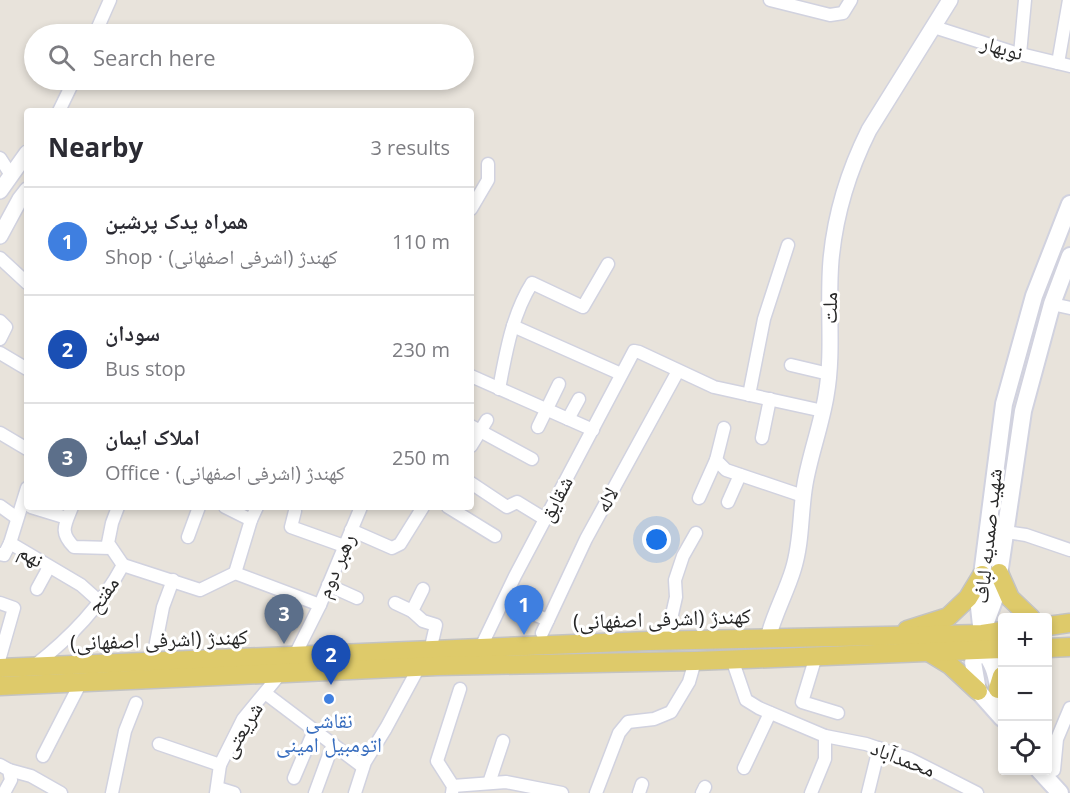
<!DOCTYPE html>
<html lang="en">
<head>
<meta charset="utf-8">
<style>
  body { margin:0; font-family:"Open Sans","Noto Naskh Arabic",sans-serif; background:#f7f7f7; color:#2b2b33 }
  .controls { position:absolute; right:18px; bottom:18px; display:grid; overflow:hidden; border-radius:6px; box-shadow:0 3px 9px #0003 }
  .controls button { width:54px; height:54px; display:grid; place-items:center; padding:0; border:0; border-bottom:2px solid #e1e1e2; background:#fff; color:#2b2b33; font:30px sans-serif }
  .you { position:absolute; left:657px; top:540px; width:21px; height:21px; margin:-15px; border:4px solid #fff; border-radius:50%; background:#1a73e8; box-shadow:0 0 0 9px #1a73e833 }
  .badge { display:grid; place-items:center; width:39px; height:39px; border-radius:50%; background:#4e61e2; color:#fff; font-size:20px; font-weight:700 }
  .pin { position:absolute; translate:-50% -50px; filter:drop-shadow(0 2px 3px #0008) }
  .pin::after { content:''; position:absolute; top:32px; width:21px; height:18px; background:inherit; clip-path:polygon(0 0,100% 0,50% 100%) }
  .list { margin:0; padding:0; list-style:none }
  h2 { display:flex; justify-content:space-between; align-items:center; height:78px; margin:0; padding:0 24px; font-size:26px }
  h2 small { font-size:20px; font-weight:400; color:#7c7c81 }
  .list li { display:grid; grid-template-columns:39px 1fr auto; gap:18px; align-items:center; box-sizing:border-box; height:108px; padding:0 24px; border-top:2px solid #e1e1e2 }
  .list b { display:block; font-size:22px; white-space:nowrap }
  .list p { margin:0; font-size:20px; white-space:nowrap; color:#7c7c81 }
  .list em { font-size:20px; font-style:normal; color:#7c7c81 }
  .icon { flex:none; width:33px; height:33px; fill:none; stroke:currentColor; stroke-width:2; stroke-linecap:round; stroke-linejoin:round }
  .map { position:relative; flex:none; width:1070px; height:793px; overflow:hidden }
  .search { position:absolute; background:#fff; box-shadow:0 3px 9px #0003; left:24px; top:24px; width:450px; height:66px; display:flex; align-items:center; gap:15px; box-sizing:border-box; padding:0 21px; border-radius:33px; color:#7c7c81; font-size:22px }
  .panel { position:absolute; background:#fff; box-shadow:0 3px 9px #0003; left:24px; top:108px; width:450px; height:402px; border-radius:6px }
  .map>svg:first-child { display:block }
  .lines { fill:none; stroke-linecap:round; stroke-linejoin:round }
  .minor-casing { stroke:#d1d2df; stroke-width:15 }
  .tertiary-casing { stroke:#d1d2df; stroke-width:18 }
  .secondary-casing { stroke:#d1d2df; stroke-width:20 }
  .primary-casing { stroke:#c3c3c3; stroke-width:21 }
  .minor { stroke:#fff; stroke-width:12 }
  .tertiary { stroke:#fff; stroke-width:15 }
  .secondary { stroke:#fff; stroke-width:16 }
  .primary { stroke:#deca6a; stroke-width:18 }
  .shop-dot { fill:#3f7fe0; stroke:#fff; stroke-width:2 }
  .labels { text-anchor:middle; stroke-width:6; stroke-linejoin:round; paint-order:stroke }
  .street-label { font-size:21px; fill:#282828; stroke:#fff }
  .shop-label { font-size:21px; fill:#366cbe; stroke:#fff }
</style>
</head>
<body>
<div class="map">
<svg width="1070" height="793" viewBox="0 0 1070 793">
  <rect width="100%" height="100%" fill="#e8e3db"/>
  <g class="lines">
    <defs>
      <g id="minor">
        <path d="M770,0L830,15L843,13L851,0"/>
        <path d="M934,27L1012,52L1070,66"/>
        <path d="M95,34L110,0"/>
        <path d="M1020,54L1025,0"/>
        <path d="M1058,63L1069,0"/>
        <path d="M59,111L74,80"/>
        <path d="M0,158L11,175"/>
        <path d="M471,209L488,180V164"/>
        <path d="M0,258L27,283"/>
        <path d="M1052,304L1070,308"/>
        <path d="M0,321L6,327L0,339"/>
        <path d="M513,326L621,374"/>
        <path d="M0,353L27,369"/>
        <path d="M791,365L829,374"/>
        <path d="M471,376L593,430"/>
        <path d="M499,389C506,352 512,315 532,283L583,307L608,264"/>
        <path d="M749,395L764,319L788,245"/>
        <path d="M568,419L579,399"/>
        <path d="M471,426L532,459"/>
        <path d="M538,427L559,384"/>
        <path d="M724,428L716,460L726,470L803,496"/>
        <path d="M0,433L27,449"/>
        <path d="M762,438L770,399"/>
        <path d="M471,446L487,420"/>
        <path d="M471,483L507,507L517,502L545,519"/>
        <path d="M27,488L10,543L81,585L100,602"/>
        <path d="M699,498L716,460"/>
        <path d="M728,502L740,475"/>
        <path d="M0,506L17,518"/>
        <path d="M31,507L67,518"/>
        <path d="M72,507C65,525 59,532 74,547L111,548"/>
        <path d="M225,507L251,520"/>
        <path d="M448,507L495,536"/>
        <path d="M295,511L291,527L344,546"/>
        <path d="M351,530L392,548L400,544L423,507"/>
        <path d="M1006,532L1026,535L1070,550"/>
        <path d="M188,537L199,507"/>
        <path d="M0,554L4,555L10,543"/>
        <path d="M123,565L200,590L235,573L320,605"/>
        <path d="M235,573L251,520L257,507"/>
        <path d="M328,585L357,598"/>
        <path d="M37,589L49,567"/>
        <path d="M423,589L412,611L423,621L436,625L430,651"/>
        <path d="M0,603L14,608L0,657"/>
        <path d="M395,603L412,611"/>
        <path d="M533,614L548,620"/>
        <path d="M542,633L586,539L678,371"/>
        <path d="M666,641L676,597L675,580L683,556L696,533"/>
        <path d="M480,649L515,576L634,351L639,352L714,387L823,411"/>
        <path d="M816,656L802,702L838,713"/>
        <path d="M294,657L320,605L361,507"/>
        <path d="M732,659L746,700L759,708L825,736L866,744L910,759L977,793"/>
        <path d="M152,663L163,607L173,580"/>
        <path d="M34,666C71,637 101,606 123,565L108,543L112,523L118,507"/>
        <path d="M265,693L363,767"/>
        <path d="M159,744L220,765"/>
        <path d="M43,756L81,682"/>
        <path d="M0,765L9,770L11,780L4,793"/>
        <path d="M744,768L770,713"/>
        <path d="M9,770L31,776L61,793"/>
        <path d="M1054,770L1057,739L1070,708"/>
        <path d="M294,778L314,731"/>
        <path d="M489,783L503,741"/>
        <path d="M453,786L506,782L562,793"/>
        <path d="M218,788L234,793"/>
        <path d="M112,793L125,731L136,703"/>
        <path d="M216,793L220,765L243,719L281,673"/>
        <path d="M315,793L333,744"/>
        <path d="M355,793L365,762L386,728L419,667"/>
        <path d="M452,793L453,786L437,761L460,689"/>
        <path d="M596,793L619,733L628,722L654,719L671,712L689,682L695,661"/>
        <path d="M639,793L642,784"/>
        <path d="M702,793L705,787"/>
        <path d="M811,793L825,759V736"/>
        <path d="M868,793L879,748"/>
      </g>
      <g id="tertiary">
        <path d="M0,191L27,153"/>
        <path d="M0,236L20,199L27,190"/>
        <path d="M768,638C774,614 786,593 793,570C802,542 800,513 805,484C810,455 821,426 826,396C834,352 827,305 831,260C835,216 849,170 869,130L950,0"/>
      </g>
      <g id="secondary">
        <path d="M983,630L996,595L1023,411L1052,304L1070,256"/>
        <path d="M982,634L979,607L982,575L1004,404L1034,296L1070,204"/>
        <path d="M1002,704C996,682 998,668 982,649L973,662L978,691L1002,718"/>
        <path d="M1039,770L1060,793"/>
      </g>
      <g id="primary">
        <path d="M999,573L1010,598L1031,618"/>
        <path d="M1048,626L1070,623"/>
        <path d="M907,630L948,617L968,598L982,575"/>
        <path d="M1048,648L1070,647"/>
        <path d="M927,651L950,665L978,691"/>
        <path d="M0,668L648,641L982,634L1002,631"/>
        <path d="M0,686L437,666L695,661L1002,649"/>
        <path d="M998,689L1002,676"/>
      </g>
    </defs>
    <use href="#minor" class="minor-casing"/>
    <use href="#tertiary" class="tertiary-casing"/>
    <use href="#secondary" class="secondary-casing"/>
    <use href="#primary" class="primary-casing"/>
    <use href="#minor" class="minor"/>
    <use href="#tertiary" class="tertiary"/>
    <use href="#secondary" class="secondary"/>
    <use href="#primary" class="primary"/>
  </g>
  <circle class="shop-dot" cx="329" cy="699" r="6"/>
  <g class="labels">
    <g class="street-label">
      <text transform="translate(1002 48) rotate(16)" y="7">نوبهار</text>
      <text transform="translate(830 308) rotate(-89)" y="7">ملت</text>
      <text transform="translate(556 499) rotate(-62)" y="7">شقایق</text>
      <text transform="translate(607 500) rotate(-61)" y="7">لاله</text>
      <text transform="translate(988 536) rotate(-84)" y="7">شهید صمدیه لباف</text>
      <text transform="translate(31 556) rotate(31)" y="7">نهم</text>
      <text transform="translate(336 566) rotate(-67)" y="7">رهبر دوم</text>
      <text transform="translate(103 595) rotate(-55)" y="7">مفتح</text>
      <text transform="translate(662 619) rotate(-2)" y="7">کهندژ (اشرفی اصفهانی)</text>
      <text transform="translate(159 640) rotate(-2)" y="7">کهندژ (اشرفی اصفهانی)</text>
      <text transform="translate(242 730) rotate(-59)" y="7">شریعتی</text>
      <text transform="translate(903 759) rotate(21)" y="7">محمدآباد</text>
    </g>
    <g class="shop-label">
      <text x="329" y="728">نقاشی<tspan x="329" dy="24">اتومبیل امینی</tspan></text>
    </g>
  </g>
</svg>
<div class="controls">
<button>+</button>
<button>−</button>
<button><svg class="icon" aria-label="locate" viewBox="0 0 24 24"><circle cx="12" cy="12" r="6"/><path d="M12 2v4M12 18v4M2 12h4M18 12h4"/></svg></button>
</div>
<div class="you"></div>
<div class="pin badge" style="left:524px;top:635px;background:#3f7fe0">1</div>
<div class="pin badge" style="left:331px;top:685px;background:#1a4fb4">2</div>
<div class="pin badge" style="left:284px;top:644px;background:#5c6f8a">3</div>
<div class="search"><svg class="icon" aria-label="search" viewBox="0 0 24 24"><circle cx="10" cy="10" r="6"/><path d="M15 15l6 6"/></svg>Search here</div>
<section class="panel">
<h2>Nearby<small>3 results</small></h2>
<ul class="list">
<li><span class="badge" style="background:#3f7fe0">1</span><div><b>همراه یدک پرشین</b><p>Shop · کهندژ (اشرفی اصفهانی)</p></div><em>110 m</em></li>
<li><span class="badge" style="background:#1a4fb4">2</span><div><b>سودان</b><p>Bus stop</p></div><em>230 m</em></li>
<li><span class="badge" style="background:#5c6f8a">3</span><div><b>املاک ایمان</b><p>Office · کهندژ (اشرفی اصفهانی)</p></div><em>250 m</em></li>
</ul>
</section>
</div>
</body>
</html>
